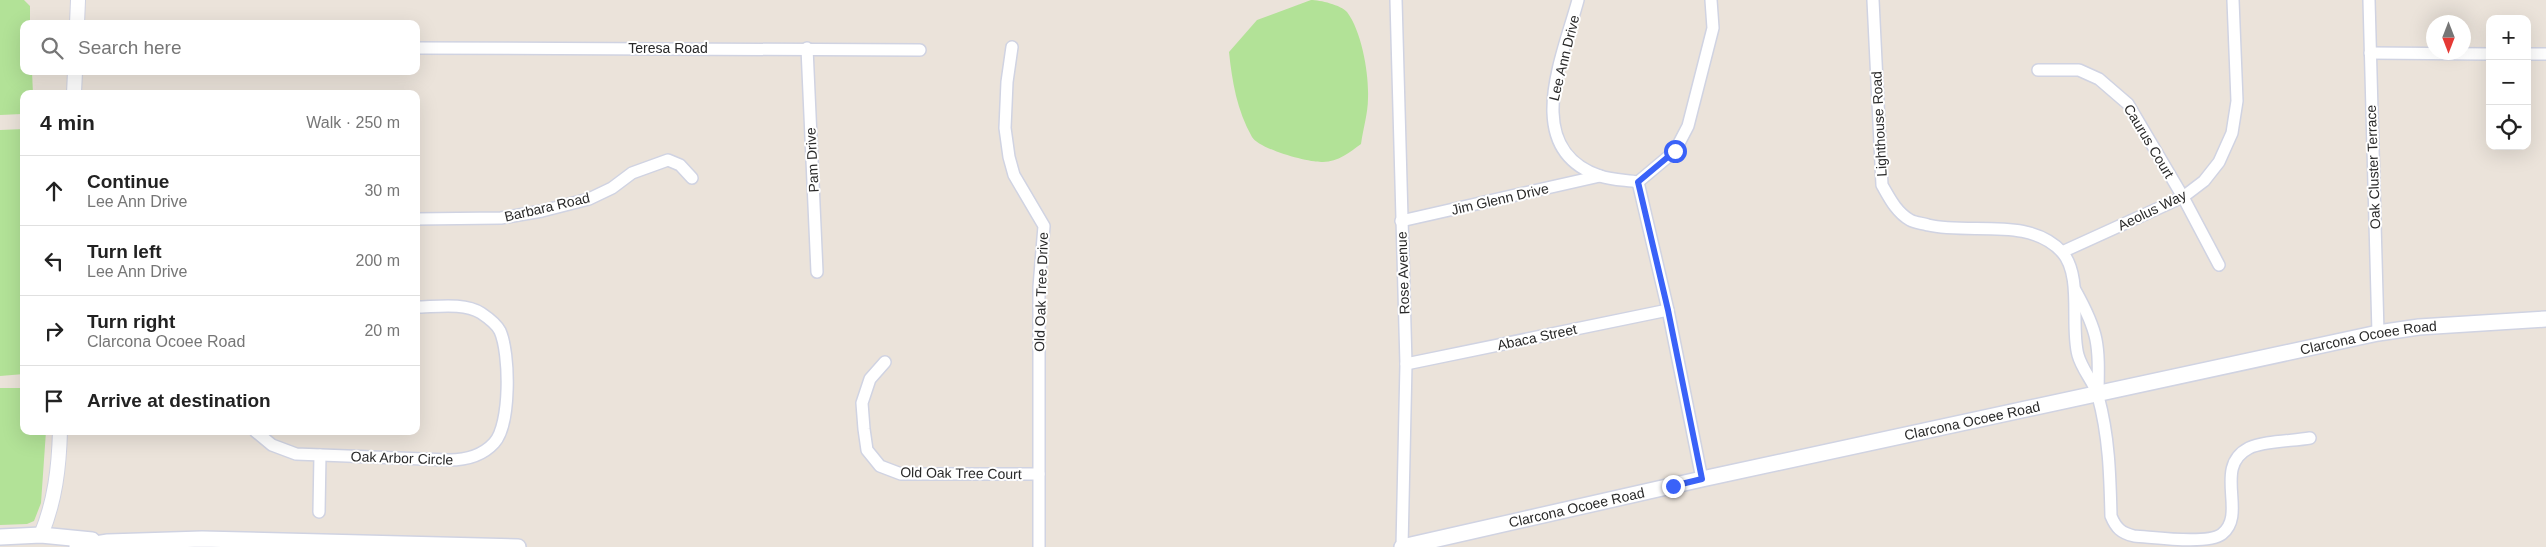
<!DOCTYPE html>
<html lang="en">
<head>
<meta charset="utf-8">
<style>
  body { margin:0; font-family:Arial,sans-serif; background:#f6f6f6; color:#222 }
  .controls { position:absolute; right:15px; top:15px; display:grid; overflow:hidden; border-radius:10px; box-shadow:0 5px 20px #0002 }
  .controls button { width:45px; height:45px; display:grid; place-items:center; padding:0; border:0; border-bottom:1px solid #e0e0e0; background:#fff; color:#222; font:25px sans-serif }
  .compass { position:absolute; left:2426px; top:15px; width:45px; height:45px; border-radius:50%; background:#fff; box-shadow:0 5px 20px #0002; rotate:180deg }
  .stop { position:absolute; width:15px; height:15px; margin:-11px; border:4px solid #3a62f8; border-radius:50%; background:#fff }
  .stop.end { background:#3a62f8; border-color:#fff; box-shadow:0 1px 5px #0008 }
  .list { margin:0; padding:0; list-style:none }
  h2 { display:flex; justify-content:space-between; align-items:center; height:65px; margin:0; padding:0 20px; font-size:21px }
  h2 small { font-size:16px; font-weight:400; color:#767676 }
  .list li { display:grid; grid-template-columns:32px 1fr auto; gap:15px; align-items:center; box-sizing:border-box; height:70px; padding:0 20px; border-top:1px solid #e0e0e0 }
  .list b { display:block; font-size:19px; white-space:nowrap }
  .list p { margin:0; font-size:16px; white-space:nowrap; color:#767676 }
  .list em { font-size:16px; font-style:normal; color:#767676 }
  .icon { flex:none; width:28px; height:28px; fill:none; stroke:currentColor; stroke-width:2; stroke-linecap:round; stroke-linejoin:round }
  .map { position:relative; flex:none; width:2546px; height:547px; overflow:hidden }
  .search { position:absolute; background:#fff; box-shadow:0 5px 20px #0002; left:20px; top:20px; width:400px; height:55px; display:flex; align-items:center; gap:12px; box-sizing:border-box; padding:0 18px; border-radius:10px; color:#767676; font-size:19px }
  .panel { position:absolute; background:#fff; box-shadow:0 5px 20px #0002; left:20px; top:90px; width:400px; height:345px; border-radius:10px }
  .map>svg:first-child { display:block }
  .green { fill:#b2e297 }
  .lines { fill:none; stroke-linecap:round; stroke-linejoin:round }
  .minor-casing { stroke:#d0d3e2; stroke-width:14 }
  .tertiary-casing { stroke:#d0d3e2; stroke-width:16 }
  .secondary-casing { stroke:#d0d3e2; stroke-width:18 }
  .minor { stroke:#fff; stroke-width:11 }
  .tertiary { stroke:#fff; stroke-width:14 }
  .secondary { stroke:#fff; stroke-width:15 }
  .route { stroke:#3a62f8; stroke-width:6 }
  .labels { text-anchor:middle; stroke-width:4; stroke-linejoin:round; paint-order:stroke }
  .street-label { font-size:14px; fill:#292929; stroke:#fff }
</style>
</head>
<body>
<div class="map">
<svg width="2546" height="547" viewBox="0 0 2546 547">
  <rect width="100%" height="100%" fill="#ebe3da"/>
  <g class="green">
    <path d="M0,0H24L30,6V24H24V71H32L33,94H24L22,114L0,115Z"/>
    <path d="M1311,0C1320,0 1341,5 1347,12C1362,32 1369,74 1368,98C1368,113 1363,129 1361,144C1350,152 1338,162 1323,162C1309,163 1259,149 1252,137C1237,111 1232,81 1229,52L1257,20Z"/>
    <path d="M24,129V374L0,376V130Z"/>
    <path d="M0,388H24V431H46L41,503L34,521L27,524L0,525Z"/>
  </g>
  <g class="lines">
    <defs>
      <g id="minor">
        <path d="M1396,0L1406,364L1402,547"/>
        <path d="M1578,0C1563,56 1520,149 1600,176C1612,180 1626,180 1638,182L1675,151L1688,126L1713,28L1711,0"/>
        <path d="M1873,0L1882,185C1889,197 1896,212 1910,220C1915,223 1922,223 1928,225C1970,235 2029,216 2062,252C2083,276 2070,326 2078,355C2082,370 2094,382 2098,396C2109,436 2110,475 2111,516C2116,528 2121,533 2134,536C2153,537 2208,545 2222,534C2248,514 2212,467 2249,448C2263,441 2293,441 2310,438"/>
        <path d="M2369,0L2378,333"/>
        <path d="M1012,47L1007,82L1005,128L1009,157L1014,175L1044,226L1039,287V547"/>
        <path d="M416,48L920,50"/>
        <path d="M807,48L817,272"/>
        <path d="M2370,53L2490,54"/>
        <path d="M2527,54H2546"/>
        <path d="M2038,70H2079L2099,79L2128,104L2183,197L2219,265"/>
        <path d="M1638,182L1668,310L1702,479"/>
        <path d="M416,219L501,218L542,211L589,199L612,188L632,173L668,160L680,165L692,178"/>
        <path d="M1401,221L1600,176"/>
        <path d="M2062,252L2183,197L2204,181L2219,162L2232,133L2237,101L2233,0"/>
        <path d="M2075,290C2099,333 2099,344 2098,392"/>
        <path d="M885,362L870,379L862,403L864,429L867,450L880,466L901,474H1039"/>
        <path d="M1406,364L1668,310"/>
        <path d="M255,431L272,445L296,454L449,460C465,460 482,456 494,443C511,425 510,353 500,331C497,325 487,317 481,313C464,302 435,307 416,307"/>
        <path d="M319,512L320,455"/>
      </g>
      <g id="tertiary">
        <path d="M77,24L78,0"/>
        <path d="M74,94L75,71"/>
        <path d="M41,535C55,501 59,468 60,431"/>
      </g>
      <g id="secondary">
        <path d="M0,537L41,535L92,540"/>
        <path d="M77,547L108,542L202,539L518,547"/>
        <path id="s1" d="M1402,547L1702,479L2378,333L2419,327L2546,319"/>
      </g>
    </defs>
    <use href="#minor" class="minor-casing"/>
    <use href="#tertiary" class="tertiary-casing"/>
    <use href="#secondary" class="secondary-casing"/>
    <use href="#minor" class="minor"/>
    <use href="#tertiary" class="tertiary"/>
    <use href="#secondary" class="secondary"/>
  </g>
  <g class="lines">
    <path class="route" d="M1673,486L1702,479L1668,310L1638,182L1675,151"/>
  </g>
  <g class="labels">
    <g class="street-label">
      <text x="668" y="53">Teresa Road</text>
      <text transform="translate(1564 58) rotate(-76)" y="5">Lee Ann Drive</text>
      <text transform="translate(1879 124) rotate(-93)" y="5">Lighthouse Road</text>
      <text transform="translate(2149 141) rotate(59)" y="5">Caurus Court</text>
      <text transform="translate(812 160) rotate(-93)" y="5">Pam Drive</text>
      <text transform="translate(2373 167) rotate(-92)" y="5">Oak Cluster Terrace</text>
      <text transform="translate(1500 199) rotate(-13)" y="5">Jim Glenn Drive</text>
      <text transform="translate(547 207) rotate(-13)" y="5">Barbara Road</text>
      <text transform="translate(2152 210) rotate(-26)" y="5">Aeolus Way</text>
      <text transform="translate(1403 273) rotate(-92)" y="5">Rose Avenue</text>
      <text transform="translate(1041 292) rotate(-88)" y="5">Old Oak Tree Drive</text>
      <text transform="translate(1537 337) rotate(-12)" y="5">Abaca Street</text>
      <text dy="5" stroke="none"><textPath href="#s1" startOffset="989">Clarcona Ocoee Road</textPath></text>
      <text dy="5" stroke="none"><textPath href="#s1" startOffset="584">Clarcona Ocoee Road</textPath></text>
      <text transform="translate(402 458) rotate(2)" y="5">Oak Arbor Circle</text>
      <text transform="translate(961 473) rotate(1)" y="5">Old Oak Tree Court</text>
      <text dy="5" stroke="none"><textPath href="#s1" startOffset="179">Clarcona Ocoee Road</textPath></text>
    </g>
  </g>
</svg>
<div class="controls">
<button>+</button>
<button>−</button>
<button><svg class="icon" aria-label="locate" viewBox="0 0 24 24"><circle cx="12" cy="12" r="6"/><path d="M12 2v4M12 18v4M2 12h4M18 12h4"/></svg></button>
</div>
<svg class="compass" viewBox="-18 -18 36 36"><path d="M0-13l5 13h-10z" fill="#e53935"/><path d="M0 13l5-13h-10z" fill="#767676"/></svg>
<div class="stop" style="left:1675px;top:151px"></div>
<div class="stop end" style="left:1673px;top:486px"></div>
<div class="search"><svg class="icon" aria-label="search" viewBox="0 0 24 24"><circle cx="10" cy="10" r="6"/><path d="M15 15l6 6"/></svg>Search here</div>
<section class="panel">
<h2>4 min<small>Walk · 250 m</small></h2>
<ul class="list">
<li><svg class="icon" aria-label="ahead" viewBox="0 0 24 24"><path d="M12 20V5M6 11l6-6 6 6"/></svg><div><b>Continue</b><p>Lee Ann Drive</p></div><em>30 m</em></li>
<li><svg class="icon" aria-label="left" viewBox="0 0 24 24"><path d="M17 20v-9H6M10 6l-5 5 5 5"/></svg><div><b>Turn left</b><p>Lee Ann Drive</p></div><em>200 m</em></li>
<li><svg class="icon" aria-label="right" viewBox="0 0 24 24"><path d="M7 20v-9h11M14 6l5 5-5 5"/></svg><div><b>Turn right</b><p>Clarcona Ocoee Road</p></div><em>20 m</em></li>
<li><svg class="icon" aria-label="arrive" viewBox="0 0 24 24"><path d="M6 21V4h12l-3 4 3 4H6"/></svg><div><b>Arrive at destination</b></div></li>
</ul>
</section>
</div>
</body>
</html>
